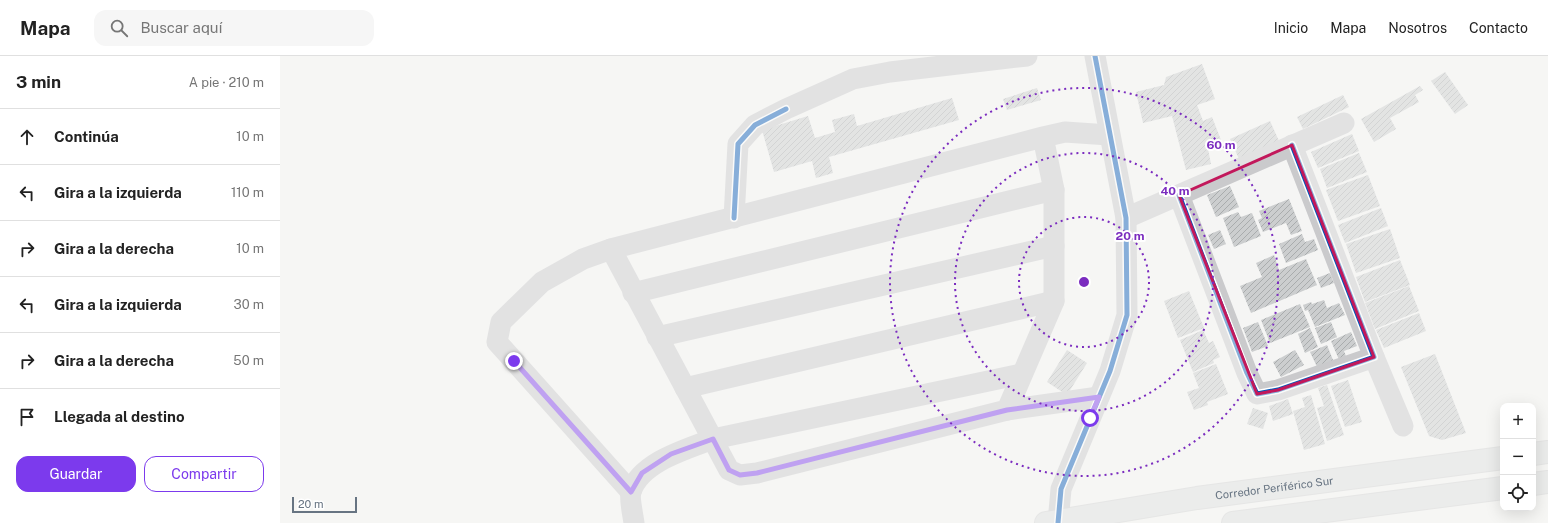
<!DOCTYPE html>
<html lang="es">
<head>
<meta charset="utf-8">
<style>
  body { margin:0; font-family:"Public Sans",sans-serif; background:#f6f6f6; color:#222 }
  .controls { position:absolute; right:12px; bottom:12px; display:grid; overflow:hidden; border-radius:8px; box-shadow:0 4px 16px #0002 }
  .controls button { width:36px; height:36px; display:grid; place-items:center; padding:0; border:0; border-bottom:1px solid #e0e0e0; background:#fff; color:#222; font:20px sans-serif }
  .scale { position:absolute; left:12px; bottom:10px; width:65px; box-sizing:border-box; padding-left:4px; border:2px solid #677482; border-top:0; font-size:11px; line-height:14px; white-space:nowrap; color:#677482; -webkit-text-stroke:3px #fff; paint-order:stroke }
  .stop { position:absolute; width:12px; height:12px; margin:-9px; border:3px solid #7c3aed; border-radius:50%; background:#fff }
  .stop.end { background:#7c3aed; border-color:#fff; box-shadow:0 1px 4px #0008 }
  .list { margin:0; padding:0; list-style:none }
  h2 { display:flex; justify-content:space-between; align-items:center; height:52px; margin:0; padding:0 16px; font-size:17px }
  h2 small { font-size:13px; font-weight:400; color:#767676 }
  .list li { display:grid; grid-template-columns:26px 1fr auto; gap:12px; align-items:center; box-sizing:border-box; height:56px; padding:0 16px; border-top:1px solid #e0e0e0 }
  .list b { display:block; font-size:15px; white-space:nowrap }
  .list em { font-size:13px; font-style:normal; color:#767676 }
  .actions { display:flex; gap:8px; padding:12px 16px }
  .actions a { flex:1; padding:9px 0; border:1px solid #7c3aed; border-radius:12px; text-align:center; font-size:14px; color:#7c3aed }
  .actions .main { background:#7c3aed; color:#fff }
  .icon { flex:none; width:22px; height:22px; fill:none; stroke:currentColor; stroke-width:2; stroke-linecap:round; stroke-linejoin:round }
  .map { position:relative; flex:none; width:1268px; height:467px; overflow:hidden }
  header { display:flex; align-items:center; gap:24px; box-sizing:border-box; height:56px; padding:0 20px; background:#fff; border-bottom:1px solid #e0e0e0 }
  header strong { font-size:19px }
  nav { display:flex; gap:22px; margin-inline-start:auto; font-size:14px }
  .search { width:280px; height:36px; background:#f6f6f6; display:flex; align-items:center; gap:10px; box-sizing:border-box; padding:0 14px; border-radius:12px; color:#767676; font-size:15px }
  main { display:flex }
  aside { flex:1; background:#fff }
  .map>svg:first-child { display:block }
  .building { fill:url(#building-hatch) }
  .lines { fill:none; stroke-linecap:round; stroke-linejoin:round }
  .major-casing { stroke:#d2d3d3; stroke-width:24 }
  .minor { stroke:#cacacc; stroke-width:21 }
  .major { stroke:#dedfe0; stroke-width:22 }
  .cycleway-casing { stroke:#fff; stroke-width:8 }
  .cycleway { stroke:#0057b8; stroke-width:5 }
  .route { stroke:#7c3aed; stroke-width:5 }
  .marked { fill:none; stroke:#c2185b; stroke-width:3; stroke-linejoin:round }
  .ring { fill:none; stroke:#7b2cbf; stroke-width:2; stroke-dasharray:2 4 }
  .labels { text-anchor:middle; stroke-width:4; stroke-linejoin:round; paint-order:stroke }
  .street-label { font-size:11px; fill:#677482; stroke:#fff }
  .centre { fill:#7b2cbf; stroke:#fff; stroke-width:2 }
  .ring-label { font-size:12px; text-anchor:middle; font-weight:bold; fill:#7b2cbf; stroke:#fff; stroke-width:4; stroke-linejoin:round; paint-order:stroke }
</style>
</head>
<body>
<header>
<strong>Mapa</strong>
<div class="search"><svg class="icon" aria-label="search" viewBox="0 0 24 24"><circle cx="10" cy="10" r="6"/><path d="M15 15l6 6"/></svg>Buscar aquí</div>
<nav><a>Inicio</a><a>Mapa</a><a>Nosotros</a><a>Contacto</a></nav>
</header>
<main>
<aside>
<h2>3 min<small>A pie · 210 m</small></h2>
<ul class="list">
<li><svg class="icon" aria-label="ahead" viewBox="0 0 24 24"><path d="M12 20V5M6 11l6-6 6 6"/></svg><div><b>Continúa</b></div><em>10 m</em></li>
<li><svg class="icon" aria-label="left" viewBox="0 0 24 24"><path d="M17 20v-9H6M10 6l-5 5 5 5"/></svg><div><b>Gira a la izquierda</b></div><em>110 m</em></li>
<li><svg class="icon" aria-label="right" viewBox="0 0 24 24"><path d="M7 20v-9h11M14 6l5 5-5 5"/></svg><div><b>Gira a la derecha</b></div><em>10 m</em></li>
<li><svg class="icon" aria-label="left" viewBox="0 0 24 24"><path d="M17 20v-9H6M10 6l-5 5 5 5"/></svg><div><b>Gira a la izquierda</b></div><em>30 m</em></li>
<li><svg class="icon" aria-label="right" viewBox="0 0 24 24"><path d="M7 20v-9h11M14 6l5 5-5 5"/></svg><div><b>Gira a la derecha</b></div><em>50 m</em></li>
<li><svg class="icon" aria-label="arrive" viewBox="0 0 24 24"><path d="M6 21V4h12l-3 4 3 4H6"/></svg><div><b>Llegada al destino</b></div></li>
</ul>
<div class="actions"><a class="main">Guardar</a><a>Compartir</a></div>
</aside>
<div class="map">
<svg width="1268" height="467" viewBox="0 0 1268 467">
  <defs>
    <pattern id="building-hatch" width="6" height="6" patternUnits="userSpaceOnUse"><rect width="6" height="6" fill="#cccecf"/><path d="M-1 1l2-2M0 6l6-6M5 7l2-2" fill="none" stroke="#a9acad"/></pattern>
  </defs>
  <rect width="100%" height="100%" fill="#f5f5f4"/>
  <g class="building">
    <path d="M922,8L935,43L917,49L923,65L932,61L941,84L928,93L931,108L906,114L892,60L863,67L856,36L884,29L886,21Z"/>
    <path d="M1165,16L1188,49L1175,58L1151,25Z"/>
    <path d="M1140,30L1143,34L1135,39L1139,46L1110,62L1116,73L1094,86L1081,63Z"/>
    <path d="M757,32L761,44L727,54L723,43Z"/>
    <path d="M1063,39L1069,51L1023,73L1017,61Z"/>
    <path d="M672,42L679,64L549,101L553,117L536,122L532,105L494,116L482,74L528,60L535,82L555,76L552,64L574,58L577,70Z"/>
    <path d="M990,65L999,85L959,103L950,83Z"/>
    <path d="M1072,78L1079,95L1038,112L1031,96Z"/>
    <path d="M1079,97L1087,116L1047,132L1040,113Z"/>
    <path d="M1088,119L1100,150L1058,165L1046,134Z"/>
    <path d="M950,130L959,151L936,161L927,139Z"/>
    <path d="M1009,143L1022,175L1011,179L1006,167L983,176L978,164L982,162L979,155Z"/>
    <path d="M1101,152L1108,170L1065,187L1058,169Z"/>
    <path d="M958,156L961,161L972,157L981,180L954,191L943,162Z"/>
    <path d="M1110,173L1120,202L1076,217L1066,188Z"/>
    <path d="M940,174L946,188L934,193L928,179Z"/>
    <path d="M1022,178L1025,186L1034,183L1038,194L1006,207L999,188Z"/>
    <path d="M994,199L999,214L1026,203L1037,229L971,257L960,230L982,221L976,207Z"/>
    <path d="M1120,204L1130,229L1085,246L1076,221Z"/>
    <path d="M1050,217L1054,227L1041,232L1037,222Z"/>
    <path d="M1129,230L1139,255L1095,273L1085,247Z"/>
    <path d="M909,235L924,272L898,282L884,245Z"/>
    <path d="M1044,244L1047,252L1059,247L1065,259L1035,271L1028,254L1025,255L1023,249L1031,246L1032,248Z"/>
    <path d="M1020,248L1030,271L990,287L981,264Z"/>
    <path d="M1139,257L1146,275L1104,292L1096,274Z"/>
    <path d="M978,266L988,290L972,296L963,272Z"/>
    <path d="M1051,266L1057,281L1041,288L1035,272Z"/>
    <path d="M1030,272L1038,291L1025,297L1018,278Z"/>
    <path d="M923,274L929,287L933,285L940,301L933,304L934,307L913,316L900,284Z"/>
    <path d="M1071,276L1077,290L1064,295L1067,303L1060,306L1051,285Z"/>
    <path d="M1047,289L1055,309L1039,315L1030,296Z"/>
    <path d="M787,294L807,307L787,339L767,326Z"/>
    <path d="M1015,294L1024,309L1001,321L993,306Z"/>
    <path d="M1155,298L1186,377L1162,384L1149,380L1121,311Z"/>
    <path d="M936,308L948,338L927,346L928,349L914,354L907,336L919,332L913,317Z"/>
    <path d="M1068,324L1082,366L1065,371L1051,330Z"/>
    <path d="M1047,329L1064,379L1047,385L1037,352L1044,350L1038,332Z"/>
    <path d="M1031,339L1045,388L1024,394L1013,355L1025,351L1022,342Z"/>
    <path d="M1008,343L1013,358L993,365L989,350Z"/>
    <path d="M973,352L988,357L983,373L967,368Z"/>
  </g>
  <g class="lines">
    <defs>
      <g id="major">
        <path d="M1253,398L1268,396"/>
        <path d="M1253,428L1268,426"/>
        <path id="s1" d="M766,467L917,442L1223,402"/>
        <path d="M953,467L1223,432"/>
      </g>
    </defs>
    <use href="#major" class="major-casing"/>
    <g class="minor">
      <path d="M763,81L774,134V245L727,354L477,417L460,419L449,414L331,193L763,81L785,76L829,79"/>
      <path d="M899,139L967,317L977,338L998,334L1094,301L1012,89"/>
      <path d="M454,162L458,88L475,69L506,53L573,23L610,16L747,0"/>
      <path d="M846,162L1064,67"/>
      <path d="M331,193L303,203L262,226L221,266L217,286L351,436"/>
      <path d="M353,237L774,134"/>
      <path d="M377,281L774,190"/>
      <path d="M1094,301L1123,370"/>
      <path d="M405,332L774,245"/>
      <path d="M727,354L819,341"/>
      <path d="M354,467C353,459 349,442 351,436C360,406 407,393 433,383L742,318"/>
      <path d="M778,467L781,433L830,315L847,259L846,162L815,0"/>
    </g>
    <use href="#major" class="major"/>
    <defs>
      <g id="cycleway">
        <path d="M899,139L967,317L977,338L998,334L1094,301L1012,89"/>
        <path d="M454,162L458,88L475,69L506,53"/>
        <path d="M778,467L781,433L830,315L847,259L846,162L815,0"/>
      </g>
    </defs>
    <use href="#cycleway" class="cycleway-casing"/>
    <use href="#cycleway" class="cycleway"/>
  </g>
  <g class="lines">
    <path class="route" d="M234,305L351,436L362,417L391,398L433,383L449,414L460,419L477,417L727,354L819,341L810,362"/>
  </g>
  <path d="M0 0H1268V467H0ZM1012,89L1094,301L998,334L977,338L899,139Z" fill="#f5f5f4" fill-opacity=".55" fill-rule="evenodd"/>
  <path class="marked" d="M1012,89L1094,301L998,334L977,338L899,139Z"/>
  <g class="ring">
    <circle cx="804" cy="226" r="65"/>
    <circle cx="804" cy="226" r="129"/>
    <circle cx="804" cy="226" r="194"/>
  </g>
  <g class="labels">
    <g class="street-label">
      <text dy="4" stroke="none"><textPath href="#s1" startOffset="231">Corredor Periférico Sur</textPath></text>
    </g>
  </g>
  <circle cx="804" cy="226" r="6" class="centre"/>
  <g class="ring-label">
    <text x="941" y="93">60 m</text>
    <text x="895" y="139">40 m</text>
    <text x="850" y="184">20 m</text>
  </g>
</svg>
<div class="controls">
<button>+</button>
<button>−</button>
<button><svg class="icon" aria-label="locate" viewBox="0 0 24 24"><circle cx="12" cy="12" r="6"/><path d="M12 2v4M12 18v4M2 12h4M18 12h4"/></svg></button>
</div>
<div class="scale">20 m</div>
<div class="stop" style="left:810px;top:362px"></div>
<div class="stop end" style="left:234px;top:305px"></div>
</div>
</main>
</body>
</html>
